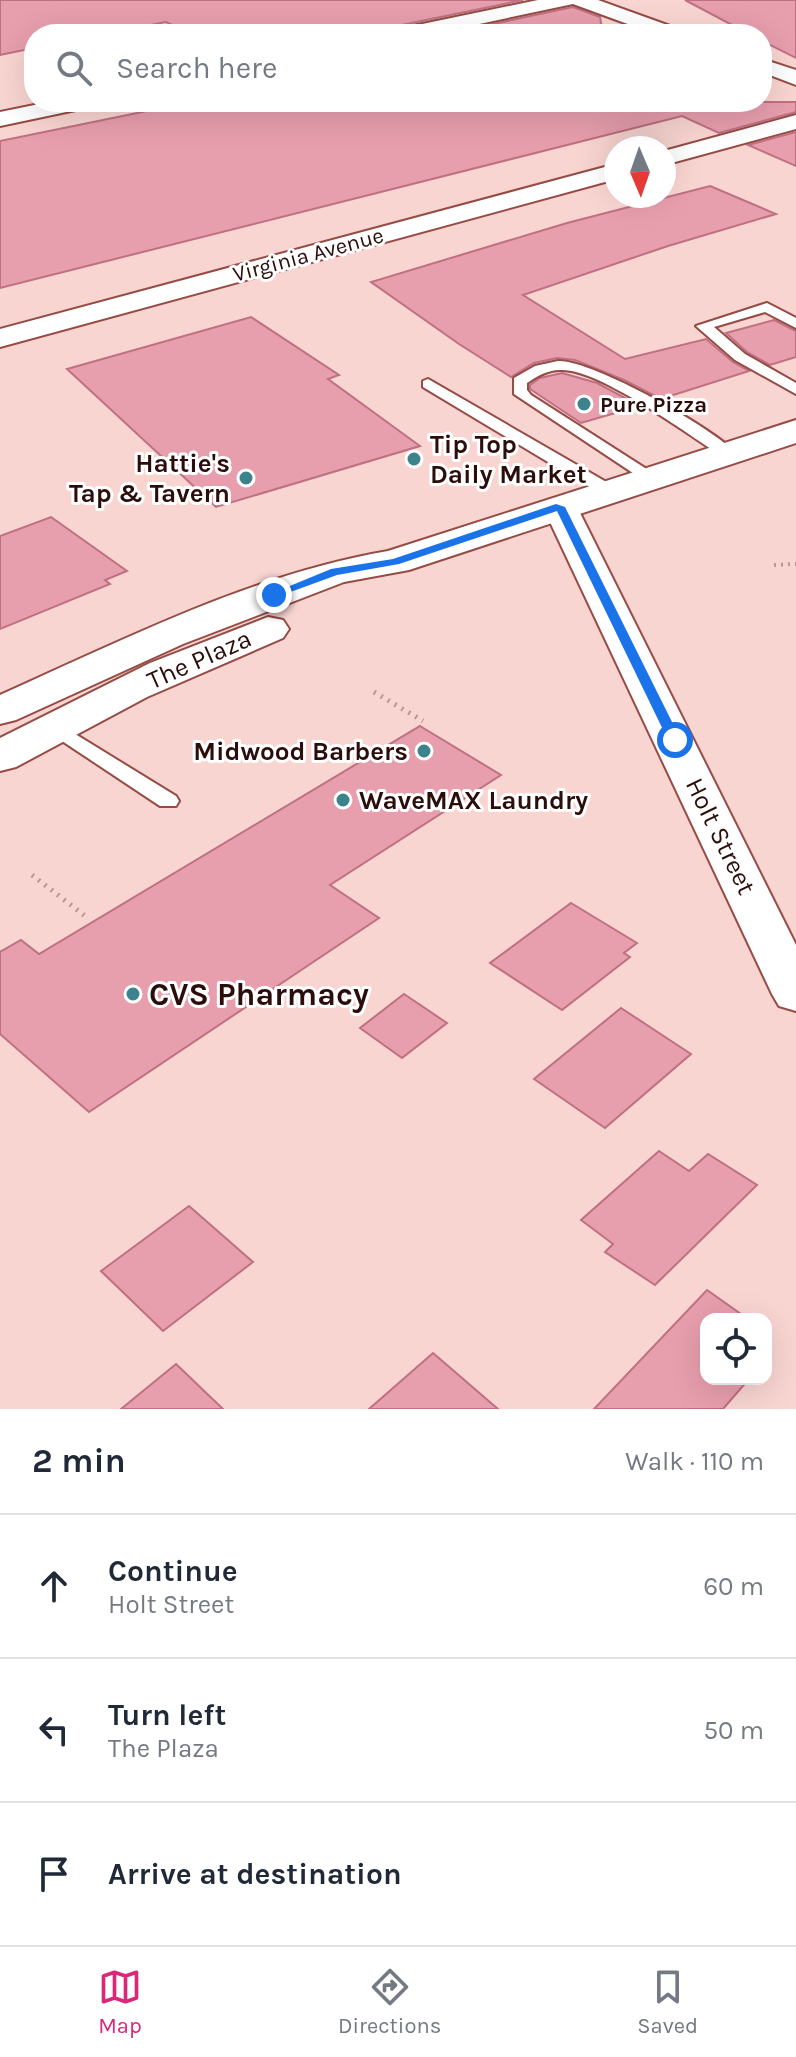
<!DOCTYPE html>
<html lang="en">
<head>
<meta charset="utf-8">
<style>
  body { margin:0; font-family:Karla,sans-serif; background:#f6f6f7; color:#1f2937 }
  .controls { position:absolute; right:24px; bottom:24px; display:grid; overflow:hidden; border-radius:16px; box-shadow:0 8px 32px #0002 }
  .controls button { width:72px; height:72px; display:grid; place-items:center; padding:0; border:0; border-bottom:2px solid #e0e1e3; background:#fff; color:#1f2937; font:40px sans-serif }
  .compass { position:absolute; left:604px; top:136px; width:72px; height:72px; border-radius:50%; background:#fff; box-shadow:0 8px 32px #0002; rotate:178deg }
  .stop { position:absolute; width:24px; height:24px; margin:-18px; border:6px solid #1a73e8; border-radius:50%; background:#fff }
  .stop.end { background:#1a73e8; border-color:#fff; box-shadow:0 2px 8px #0008 }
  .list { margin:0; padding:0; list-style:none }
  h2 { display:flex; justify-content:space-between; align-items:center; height:104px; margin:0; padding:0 32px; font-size:34px }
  h2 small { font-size:26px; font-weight:400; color:#747a83 }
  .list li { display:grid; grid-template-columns:52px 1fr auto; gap:24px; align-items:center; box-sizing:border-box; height:144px; padding:0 32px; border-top:2px solid #e0e1e3 }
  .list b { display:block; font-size:30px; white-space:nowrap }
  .list p { margin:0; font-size:26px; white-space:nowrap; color:#747a83 }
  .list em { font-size:26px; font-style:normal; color:#747a83 }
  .icon { flex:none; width:44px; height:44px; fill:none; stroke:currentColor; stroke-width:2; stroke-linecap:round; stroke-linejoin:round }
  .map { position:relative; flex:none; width:796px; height:1409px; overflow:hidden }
  .search { position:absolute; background:#fff; box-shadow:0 8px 32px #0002; left:24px; right:24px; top:24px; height:88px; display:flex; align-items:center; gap:20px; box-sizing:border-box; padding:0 28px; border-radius:32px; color:#747a83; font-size:30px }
  .sheet { height:536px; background:#fff }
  nav { display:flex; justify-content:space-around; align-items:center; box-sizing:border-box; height:112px; border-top:2px solid #e0e1e3; background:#fff; font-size:22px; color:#747a83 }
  nav a { display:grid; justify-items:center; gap:4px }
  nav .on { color:#db2777 }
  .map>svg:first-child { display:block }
  .building { fill:#e79ead; stroke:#bf7082; stroke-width:2 }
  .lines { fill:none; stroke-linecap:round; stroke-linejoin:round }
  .lane-casing { stroke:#964b45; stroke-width:4 }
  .street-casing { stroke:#964b45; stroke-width:4 }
  .secondary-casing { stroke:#964b45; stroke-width:4 }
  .path-far1 { stroke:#ba9894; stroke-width:4; stroke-dasharray:2 5; stroke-linecap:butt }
  .path { stroke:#ba9894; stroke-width:5; stroke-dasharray:2 6; stroke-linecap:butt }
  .lane { fill:#fff; fill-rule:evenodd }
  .street { fill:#fff; fill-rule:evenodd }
  .secondary { fill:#fff; fill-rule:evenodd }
  .route { fill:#1a73e8 }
  .poi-dot { fill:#3c838c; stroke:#fff; stroke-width:3 }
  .labels { text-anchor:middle; stroke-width:6; stroke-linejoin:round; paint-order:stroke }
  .far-street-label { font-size:22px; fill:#2b0d0b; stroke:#fff }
  .far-poi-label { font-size:22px; font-weight:bold; fill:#2b0d0b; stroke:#fff; text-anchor:start }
  .poi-label { font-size:26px; font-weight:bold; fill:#2b0d0b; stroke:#fff; text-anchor:start }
  .street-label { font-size:26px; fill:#2b0d0b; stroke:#fff }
  .near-poi-label { font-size:32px; font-weight:bold; fill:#2b0d0b; stroke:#fff; text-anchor:start }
</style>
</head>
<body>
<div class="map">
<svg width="796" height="1409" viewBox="0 0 796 1409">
  <rect width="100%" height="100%" fill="#f9d5d1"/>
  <g class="building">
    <path d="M0,0H523L402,25L390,34H192L166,22L104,34H34V48L0,55Z"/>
    <path d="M685,0H796V58L762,41V34H749Z"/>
    <path d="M573,7L600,17L603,34H446Z"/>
    <path d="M191,102H796V112L719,133L682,116L0,288V141Z"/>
    <path d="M796,132V166L748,145Z"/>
    <path d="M710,186L776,214L668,246L523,295L625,359L706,339L733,362L749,371L661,399L624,380L575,360L557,358L534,363L511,377L459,344L371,282L567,223Z"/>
    <path d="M251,317L339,375L328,379L420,446L216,507L67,369Z"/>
    <path d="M774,320L796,331V357L770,365L747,352L726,333Z"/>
    <path d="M562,373L597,383L640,406L581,423L530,389V385L540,378Z"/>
    <path d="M51,517L127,571L105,580L110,584L0,629V536Z"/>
    <path d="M420,726L501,775L330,885L379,918L89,1112L0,1034V952L21,940L39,954Z"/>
    <path d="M571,903L637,943L624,953L630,957L562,1010L490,963Z"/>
    <path d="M404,994L447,1023L402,1058L360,1028Z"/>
    <path d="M621,1008L691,1054L605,1128L534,1079Z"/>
    <path d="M659,1151L689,1171L708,1154L757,1185L655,1285L605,1252L613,1244L581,1220Z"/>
    <path d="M189,1206L253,1262L163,1331L101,1271Z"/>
    <path d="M707,1290L748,1319H706V1379H749L723,1409H594Z"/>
    <path d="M433,1353L498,1409H369Z"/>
    <path d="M176,1364L223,1409H121Z"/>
  </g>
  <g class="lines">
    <defs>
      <g id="lane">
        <path d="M767,303L796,318V328L765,312L714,327L745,354L796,383V394L735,360L696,326Z"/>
        <path d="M558,361C591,359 713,428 736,453L734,456H722C687,434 601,370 562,370C549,369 537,376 527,383V390L531,395L659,477L651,482L645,481L514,394V378L535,366Z"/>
        <path d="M428,379L615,487L617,491L609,496L603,495L423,387V381Z"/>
        <path d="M54,721L176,796L179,801L176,806H160L47,731L44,727Z"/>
      </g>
      <g id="street">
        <path d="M538,0H598L681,30L684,34H655L573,4L432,34H393L403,28Z"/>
        <path d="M762,59L796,70V85L762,72Z"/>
        <path d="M49,102H93L90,107L0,126V112Z"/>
        <path d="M796,115V129L664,165V151Z"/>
        <path d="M616,164V179L0,347V329Z"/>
        <path d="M560,497L572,500L577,507L796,945V1011L779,1006L772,994L543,507L548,500Z"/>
      </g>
      <g id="secondary">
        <path d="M796,420V443L409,570L344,582L183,644L16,720L0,724V695C125,639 253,574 388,551Z"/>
        <path d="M268,617L283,620L289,629L283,638L147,697L16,767L0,771V738L150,663Z"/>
      </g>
    </defs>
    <use href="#lane" class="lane-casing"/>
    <use href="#street" class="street-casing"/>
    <use href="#secondary" class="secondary-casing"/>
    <path class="path-far1" d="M774,565L796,564"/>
    <g class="path">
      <path d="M374,692L423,721"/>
      <path d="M32,875L89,919"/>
    </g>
    <use href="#lane" class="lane"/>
    <use href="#street" class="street"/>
    <use href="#secondary" class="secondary"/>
  </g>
  <path class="route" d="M556,504L565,507L681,740L680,743L668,740L557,511L399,564L337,575L274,598L268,595L331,569L393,559Z"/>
  <g class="poi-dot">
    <circle cx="584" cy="404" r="8"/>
    <circle cx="414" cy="459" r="8"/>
    <circle cx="246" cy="478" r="8"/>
    <circle cx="424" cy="751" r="8"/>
    <circle cx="343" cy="800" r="8"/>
    <circle cx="133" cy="994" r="8"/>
  </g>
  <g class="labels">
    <g class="far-street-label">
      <text transform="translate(308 254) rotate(-15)" y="8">Virginia Avenue</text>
    </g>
    <g class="far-poi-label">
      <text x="600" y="412">Pure Pizza</text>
    </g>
    <g class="poi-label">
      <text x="430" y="453">Tip Top<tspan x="430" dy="30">Daily Market</tspan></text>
      <text x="230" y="472" text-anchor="end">Hattie's<tspan x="230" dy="30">Tap &amp; Tavern</tspan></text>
      <text x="408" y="760" text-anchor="end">Midwood Barbers</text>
      <text x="359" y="809">WaveMAX Laundry</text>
    </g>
    <g class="street-label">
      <text transform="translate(199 659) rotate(-24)" y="9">The Plaza</text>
      <text transform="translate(721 836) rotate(64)" y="9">Holt Street</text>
    </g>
    <g class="near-poi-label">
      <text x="149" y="1005">CVS Pharmacy</text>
    </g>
  </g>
</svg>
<div class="controls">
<button><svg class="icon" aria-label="locate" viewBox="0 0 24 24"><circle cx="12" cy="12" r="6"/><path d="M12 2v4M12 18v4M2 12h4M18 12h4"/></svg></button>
</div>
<svg class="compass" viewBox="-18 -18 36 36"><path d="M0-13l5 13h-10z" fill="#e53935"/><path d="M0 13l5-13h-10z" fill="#747a83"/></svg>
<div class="stop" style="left:675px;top:740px"></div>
<div class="stop end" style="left:274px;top:595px"></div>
<div class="search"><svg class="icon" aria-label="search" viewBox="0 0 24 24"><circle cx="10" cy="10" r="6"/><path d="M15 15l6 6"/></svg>Search here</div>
</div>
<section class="sheet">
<h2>2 min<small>Walk · 110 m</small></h2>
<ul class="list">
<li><svg class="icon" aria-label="ahead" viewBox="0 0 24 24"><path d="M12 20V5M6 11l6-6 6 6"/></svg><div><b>Continue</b><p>Holt Street</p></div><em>60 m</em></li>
<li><svg class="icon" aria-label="left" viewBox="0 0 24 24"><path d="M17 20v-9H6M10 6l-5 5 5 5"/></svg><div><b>Turn left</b><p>The Plaza</p></div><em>50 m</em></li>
<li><svg class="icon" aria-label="arrive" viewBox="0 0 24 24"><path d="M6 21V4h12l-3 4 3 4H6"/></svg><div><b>Arrive at destination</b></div></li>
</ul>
</section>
<nav>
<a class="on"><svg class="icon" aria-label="map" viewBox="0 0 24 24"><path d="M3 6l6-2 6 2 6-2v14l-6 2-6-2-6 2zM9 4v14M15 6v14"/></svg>Map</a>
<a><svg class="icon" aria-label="directions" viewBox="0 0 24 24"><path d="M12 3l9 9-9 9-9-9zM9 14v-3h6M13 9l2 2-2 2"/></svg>Directions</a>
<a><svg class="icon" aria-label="saved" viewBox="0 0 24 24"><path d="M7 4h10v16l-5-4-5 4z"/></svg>Saved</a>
</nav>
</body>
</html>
